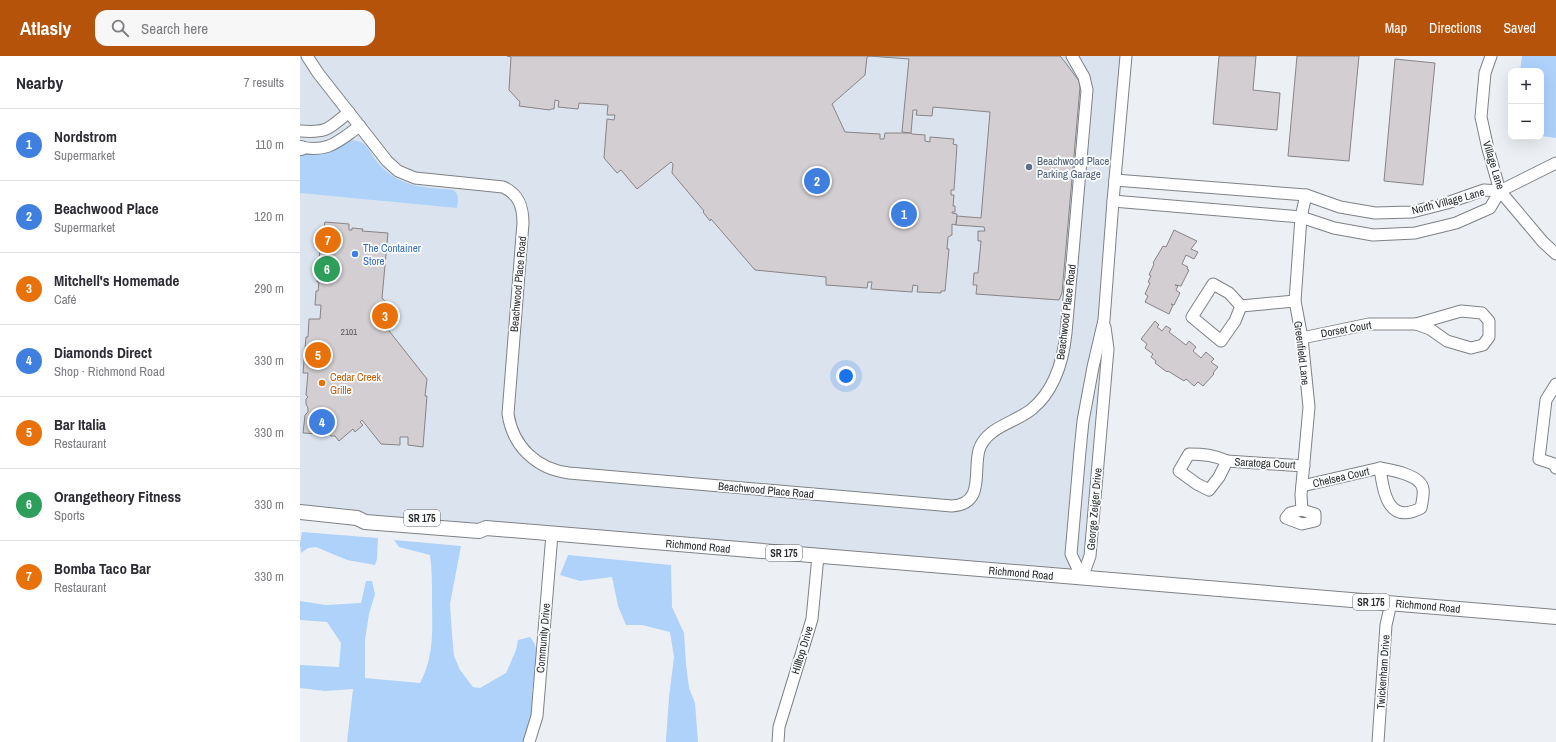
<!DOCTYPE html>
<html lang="en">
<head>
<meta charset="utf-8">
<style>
  body { margin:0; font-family:"Archivo Narrow",sans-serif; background:#f7f7f7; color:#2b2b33 }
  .controls { position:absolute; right:12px; top:12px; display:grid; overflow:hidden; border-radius:8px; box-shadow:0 4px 16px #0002 }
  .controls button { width:36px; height:36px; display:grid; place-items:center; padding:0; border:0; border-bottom:1px solid #e1e1e2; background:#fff; color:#2b2b33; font:20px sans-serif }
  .you { position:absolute; left:546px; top:320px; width:14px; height:14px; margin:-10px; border:3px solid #fff; border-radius:50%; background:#1a73e8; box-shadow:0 0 0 6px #1a73e833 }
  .badge { display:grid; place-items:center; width:26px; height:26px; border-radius:50%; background:#b45309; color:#fff; font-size:13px; font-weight:700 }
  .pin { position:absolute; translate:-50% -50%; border:2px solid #fff; box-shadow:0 1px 4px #0006 }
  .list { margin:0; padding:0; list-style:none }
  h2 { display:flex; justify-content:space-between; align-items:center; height:52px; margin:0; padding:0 16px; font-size:17px }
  h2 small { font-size:13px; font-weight:400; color:#7c7c81 }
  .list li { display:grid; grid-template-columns:26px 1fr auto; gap:12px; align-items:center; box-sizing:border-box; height:72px; padding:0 16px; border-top:1px solid #e1e1e2 }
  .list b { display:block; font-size:15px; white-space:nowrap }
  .list p { margin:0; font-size:13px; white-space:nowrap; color:#7c7c81 }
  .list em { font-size:13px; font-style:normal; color:#7c7c81 }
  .icon { flex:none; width:22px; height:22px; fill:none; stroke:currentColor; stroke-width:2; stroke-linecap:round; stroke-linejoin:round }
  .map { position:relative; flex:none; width:1256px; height:686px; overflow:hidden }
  header { display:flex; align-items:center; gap:24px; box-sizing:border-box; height:56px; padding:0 20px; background:#b45309; color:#fff }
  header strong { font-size:19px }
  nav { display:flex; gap:22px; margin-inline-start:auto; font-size:14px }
  .search { width:280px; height:36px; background:#f7f7f7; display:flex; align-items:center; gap:10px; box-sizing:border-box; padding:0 14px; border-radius:12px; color:#7c7c81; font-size:15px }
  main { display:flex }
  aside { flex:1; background:#fff }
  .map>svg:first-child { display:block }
  .built { fill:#dbe4ee }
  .green { fill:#aed2fa }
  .building { fill:#d3ced1; stroke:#888386 }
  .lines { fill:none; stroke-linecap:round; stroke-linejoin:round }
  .minor-casing { stroke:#7e8185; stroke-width:13 }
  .major-casing { stroke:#7e8185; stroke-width:16 }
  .minor { stroke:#fff; stroke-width:11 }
  .major { stroke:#fff; stroke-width:14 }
  .service-dot { fill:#5c6f8a; stroke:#fbfdff; stroke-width:1.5 }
  .shop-dot { fill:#3f7fe0; stroke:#fbfdff; stroke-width:1.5 }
  .food-dot { fill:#e8710a; stroke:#fbfdff; stroke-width:1.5 }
  .labels { text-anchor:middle; stroke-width:3.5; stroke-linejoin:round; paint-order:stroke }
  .number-label { font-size:9px; fill:#535354 }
  .shield { fill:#fbfdff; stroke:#67696b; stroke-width:1 }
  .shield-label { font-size:10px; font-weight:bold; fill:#282a2b }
  .service-label { font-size:11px; fill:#4e5e75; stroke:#fbfdff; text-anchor:start }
  .street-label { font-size:11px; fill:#282a2b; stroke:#fbfdff }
  .shop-label { font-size:11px; fill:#366cbe; stroke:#fbfdff; text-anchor:start }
  .food-label { font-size:11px; fill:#c56008; stroke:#fbfdff; text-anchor:start }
</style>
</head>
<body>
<header>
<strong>Atlasly</strong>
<div class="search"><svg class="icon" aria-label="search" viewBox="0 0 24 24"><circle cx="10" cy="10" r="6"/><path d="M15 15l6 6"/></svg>Search here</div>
<nav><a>Map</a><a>Directions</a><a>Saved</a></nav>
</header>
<main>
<aside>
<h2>Nearby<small>7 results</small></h2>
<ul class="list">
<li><span class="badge" style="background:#3f7fe0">1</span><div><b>Nordstrom</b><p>Supermarket</p></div><em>110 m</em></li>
<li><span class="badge" style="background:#3f7fe0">2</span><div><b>Beachwood Place</b><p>Supermarket</p></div><em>120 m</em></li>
<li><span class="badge" style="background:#e8710a">3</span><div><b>Mitchell's Homemade</b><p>Café</p></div><em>290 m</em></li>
<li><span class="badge" style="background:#3f7fe0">4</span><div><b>Diamonds Direct</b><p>Shop · Richmond Road</p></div><em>330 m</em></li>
<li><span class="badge" style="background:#e8710a">5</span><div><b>Bar Italia</b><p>Restaurant</p></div><em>330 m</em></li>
<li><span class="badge" style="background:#2e9e5b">6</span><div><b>Orangetheory Fitness</b><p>Sports</p></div><em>330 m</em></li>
<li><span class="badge" style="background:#e8710a">7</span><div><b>Bomba Taco Bar</b><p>Restaurant</p></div><em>330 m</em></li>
</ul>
</aside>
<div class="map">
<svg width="1256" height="686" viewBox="0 0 1256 686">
  <rect width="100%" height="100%" fill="#ecf0f4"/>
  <path class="built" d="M0,0H826L790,500L782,522L0,456Z"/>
  <g class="green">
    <path d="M1222,0H1256V82L1241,80V15H1220Z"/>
    <path d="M51,84C68,85 68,94 77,106C82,112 89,118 96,122C113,132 134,132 153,134C160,138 158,145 157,152L0,137V96C23,99 31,97 51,84Z"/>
    <path d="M2,476L78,482L77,503L75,509L47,504L16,491L8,492L1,497L0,488Z"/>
    <path d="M94,484L161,490L150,548L152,578L154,600L160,614L173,631L180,632L206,617L216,594L218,584L230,581C243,595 235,619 232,636L239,637L229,686H47L53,633L25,635L0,632V609L39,611L41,587L27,566L0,564V545L26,549L61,547L66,525H72L75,538L69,558L65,584V622L120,627C135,599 132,572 132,542C132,527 132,514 130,499L99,491Z"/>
    <path d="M268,499L371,509L372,551L384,577L386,608L389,632L395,647L398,686H366V684L369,641L374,601L370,576L342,569H326L318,550L312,521L280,525L260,519Z"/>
  </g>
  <g class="building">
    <path d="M207,0H569L567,1L565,19L532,48L545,76L580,78V83H584L585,77H611L612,78L625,79V85L630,86V81L654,83L653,88L657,89L654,134H651V139H654L653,150H655V156H652V157L657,158L656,169L652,168V179L648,181L647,193H649L645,235H641V237L617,236L618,230L613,229L612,236L571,233L572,226H568L567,232L526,229V221L455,214L411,163L410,165L403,156L404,155L372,117L373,108L371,106L337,133L321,114L317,117L304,102L307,63L314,64L315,59H307L308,49L279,47L278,53L258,51L259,45L255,44L254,53H251L250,54L219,50L220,46L209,34L211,1Z"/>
    <path d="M569,0H760L765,6L779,25L780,31L762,237L759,244L676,238L677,229H673L674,217H678L681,185H678V175H685L684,171L656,169L657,160L681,162L690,56L633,51L632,60L616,59L617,54H613L611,77L602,76L609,3Z"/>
    <path d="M919,0H956L953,34L980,37L977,74L913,68Z"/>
    <path d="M997,0H1059L1049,105L988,100Z"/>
    <path d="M1095,3L1135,7L1123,129L1084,125Z"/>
    <path d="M25,166L49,168V174H52V172L63,173L62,175L88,177L82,242L98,259L86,271L127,323L125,340H127L123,391L108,389V381H100V389L81,388L62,364L60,366L63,369L55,376L53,373L39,385L35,380H31L28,377L23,376L21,378L3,377L5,359L8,356V352L6,348V343L8,341L6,339L8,317H3L6,281H8L9,263H20L21,249H15L16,235H18L19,226H17L22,171H24Z"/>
    <path d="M874,174L897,185L891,193L898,196L894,203L886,199L882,208L888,211L887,213L889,214L881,230L875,229L878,230L876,234L880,237L874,249L871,248L873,249L869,258L845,246L848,240L845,238L850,227L848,226L851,220L849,219L854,208L853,207L863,190L866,191Z"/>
    <path d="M855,265L859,269L857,271L862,275L866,270L871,273L869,276L886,289L889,285L896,291L893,295L901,302L906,296L914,303L911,306L918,311L913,317L914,318L903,330L898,326L894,330L886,323L884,325L868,315L867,316L855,307L856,305L851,301L853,298L845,292L847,288L841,283Z"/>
  </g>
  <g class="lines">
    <defs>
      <g id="minor">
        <path d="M7,0L18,17L87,105L98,115L115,122L203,131C219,138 223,151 223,167L208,358C213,391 237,413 269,417L652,450C685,448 673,416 679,394C686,371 715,367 732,353C755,334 763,306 766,277L787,34L784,21L772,0"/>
        <path d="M1191,0L1185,17L1181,61L1188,93L1200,135L1243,186L1256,198"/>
        <path d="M0,75C28,77 28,73 49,56"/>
        <path d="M0,91C29,97 38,85 60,70"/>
        <path d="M815,124L1006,139L1040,151L1075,157L1112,156L1147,147L1184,134L1200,135"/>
        <path d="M1200,135L1256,107"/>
        <path d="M813,145L1001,161L1034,172L1073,179L1115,177L1156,167L1190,152L1200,135"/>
        <path d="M913,228L929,237L941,250L935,265L921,285L892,261Z"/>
        <path d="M941,250L995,245"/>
        <path d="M1161,255L1182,257L1189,265V281L1183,289L1171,292L1147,285L1130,273L1116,268Z"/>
        <path d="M1002,282L1069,268H1116"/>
        <path d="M1256,328L1246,344L1239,403L1254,408L1256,412"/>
        <path d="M889,398C903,398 914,399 927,405L919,421L909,434L897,428L879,415Z"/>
        <path d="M927,405L1004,410"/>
        <path d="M1080,412C1092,414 1121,419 1123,433C1124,440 1122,446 1121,452C1088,469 1083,436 1080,412Z"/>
        <path d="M1002,430L1080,412"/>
        <path d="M1002,454L1001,439L1009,351L1002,282L995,245L1001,161L1006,139"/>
        <path d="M1002,454L1015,458V465L1002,468L986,462L990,457Z"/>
        <path d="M782,522L771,498L780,395L783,365L793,311L804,264L813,145L826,0"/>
        <path d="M782,522L790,500L808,293L805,271"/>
        <path d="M229,686L237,660L252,478"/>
        <path d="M478,686L479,671L512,563L518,500"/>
        <path d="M1078,686L1086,569L1091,547"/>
      </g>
      <g id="major">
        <path d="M0,92H1"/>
        <path d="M0,456L57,462L65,466L179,475L186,472L1256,561"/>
      </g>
    </defs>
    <use href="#minor" class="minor-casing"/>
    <use href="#major" class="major-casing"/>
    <use href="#minor" class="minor"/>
    <use href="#major" class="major"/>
  </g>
  <circle class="service-dot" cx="729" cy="111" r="4"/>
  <circle class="shop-dot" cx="55" cy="198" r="4"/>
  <circle class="food-dot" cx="22" cy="327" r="4"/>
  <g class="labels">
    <g class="number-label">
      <text x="49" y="279">2101</text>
    </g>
    <g class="shield">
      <rect x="104" y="454" width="36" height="16" rx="3"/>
      <rect x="466" y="489" width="36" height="16" rx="3"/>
      <rect x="1053" y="538" width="36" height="16" rx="3"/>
    </g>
    <g class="shield-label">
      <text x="122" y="466">SR 175</text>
      <text x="484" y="501">SR 175</text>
      <text x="1071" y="550">SR 175</text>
    </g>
    <g class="service-label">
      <text x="737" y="109">Beachwood Place<tspan x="737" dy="13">Parking Garage</tspan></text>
    </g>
    <g class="street-label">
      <text transform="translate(1194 109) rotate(73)" y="4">Village Lane</text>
      <text transform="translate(1148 145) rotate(-15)" y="4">North Village Lane</text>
      <text transform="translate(218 228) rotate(-85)" y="4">Beachwood Place Road</text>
      <text transform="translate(766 256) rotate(-83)" y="4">Beachwood Place Road</text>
      <text transform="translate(1046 273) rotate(-10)" y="4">Dorset Court</text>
      <text transform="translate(1002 297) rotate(83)" y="4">Greenfield Lane</text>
      <text transform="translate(965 407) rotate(3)" y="4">Saratoga Court</text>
      <text transform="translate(1041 421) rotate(-13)" y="4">Chelsea Court</text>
      <text transform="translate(466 434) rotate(5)" y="4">Beachwood Place Road</text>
      <text transform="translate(794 453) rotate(-85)" y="4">George Zeiger Drive</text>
      <text transform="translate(398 490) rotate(5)" y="4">Richmond Road</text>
      <text transform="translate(721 517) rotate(5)" y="4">Richmond Road</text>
      <text transform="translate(1128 550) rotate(5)" y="4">Richmond Road</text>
      <text transform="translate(243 582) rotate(-85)" y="4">Community Drive</text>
      <text transform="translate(502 594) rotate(-73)" y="4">Hilltop Drive</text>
      <text transform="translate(1083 616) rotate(-86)" y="4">Twickenham Drive</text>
    </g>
    <g class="shop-label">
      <text x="63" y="196">The Container<tspan x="63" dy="13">Store</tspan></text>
    </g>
    <g class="food-label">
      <text x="30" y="325">Cedar Creek<tspan x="30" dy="13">Grille</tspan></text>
    </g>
  </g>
</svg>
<div class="controls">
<button>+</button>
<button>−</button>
</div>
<div class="you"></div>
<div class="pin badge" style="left:604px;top:158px;background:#3f7fe0">1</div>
<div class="pin badge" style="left:517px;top:125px;background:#3f7fe0">2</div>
<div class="pin badge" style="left:85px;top:260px;background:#e8710a">3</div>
<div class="pin badge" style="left:22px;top:366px;background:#3f7fe0">4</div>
<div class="pin badge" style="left:18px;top:299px;background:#e8710a">5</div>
<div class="pin badge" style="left:27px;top:213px;background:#2e9e5b">6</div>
<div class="pin badge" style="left:28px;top:184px;background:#e8710a">7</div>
</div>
</main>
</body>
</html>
